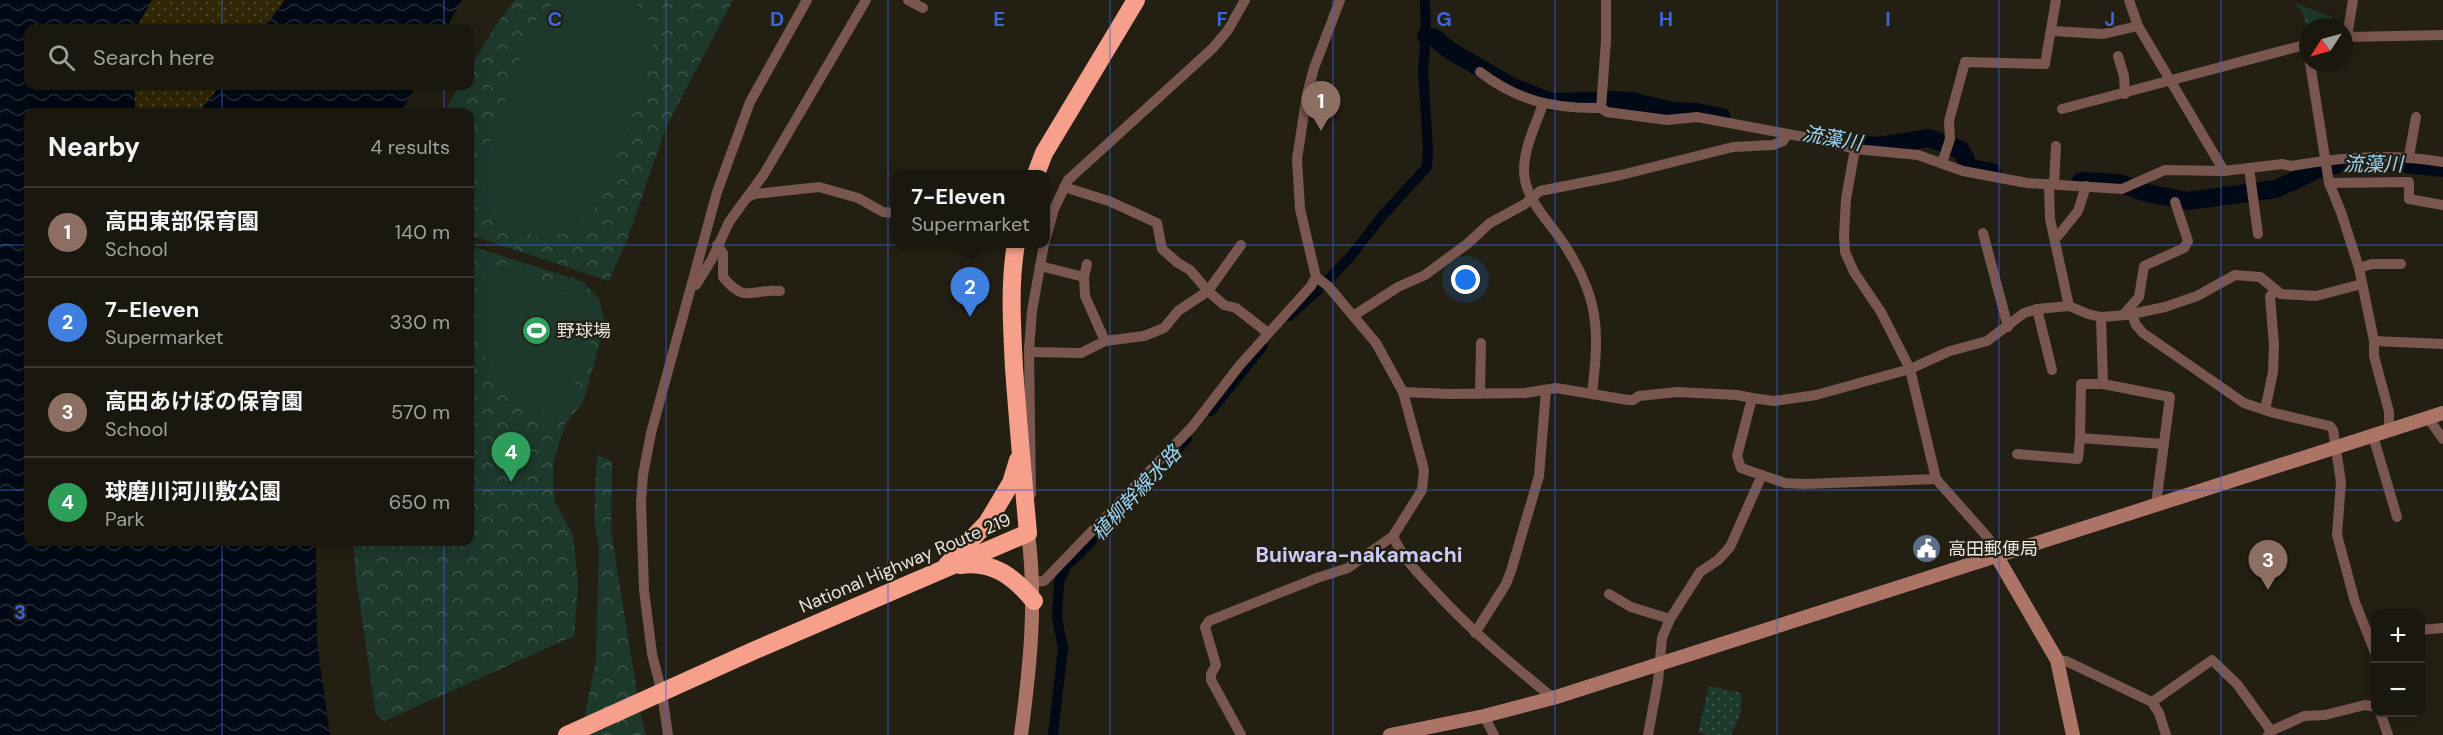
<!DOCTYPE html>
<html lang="en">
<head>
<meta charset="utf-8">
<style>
  body { margin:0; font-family:"DM Sans","Noto Sans JP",sans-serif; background:#232117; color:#f1f3f6 }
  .controls { position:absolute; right:18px; bottom:18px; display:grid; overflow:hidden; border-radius:12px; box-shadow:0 3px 15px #0003 }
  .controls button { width:54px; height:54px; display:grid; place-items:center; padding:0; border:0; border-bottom:2px solid #38372e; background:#1a180e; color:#f1f3f6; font:30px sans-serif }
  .compass { position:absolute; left:2299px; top:18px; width:54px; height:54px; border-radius:50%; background:#1a180e; box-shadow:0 3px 15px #0003; rotate:234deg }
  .you { position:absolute; left:1466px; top:280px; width:21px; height:21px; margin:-15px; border:4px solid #fff; border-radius:50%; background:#1a73e8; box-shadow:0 0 0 9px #1a73e833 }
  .badge { display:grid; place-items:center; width:39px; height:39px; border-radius:50%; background:#d93025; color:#fff; font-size:20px; font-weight:700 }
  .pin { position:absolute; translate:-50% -50px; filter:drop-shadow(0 2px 3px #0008) }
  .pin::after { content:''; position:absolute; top:32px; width:21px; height:18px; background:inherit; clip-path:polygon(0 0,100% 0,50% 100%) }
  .popup { position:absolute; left:891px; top:170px; width:159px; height:78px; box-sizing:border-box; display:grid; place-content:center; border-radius:12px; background:#1a180e; filter:drop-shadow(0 2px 4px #0005); font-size:20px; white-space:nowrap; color:#9fa09e }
  .popup b { font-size:22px; color:#f1f3f6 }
  .popup::after { content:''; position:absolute; left:50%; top:100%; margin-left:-12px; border:12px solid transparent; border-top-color:#1a180e }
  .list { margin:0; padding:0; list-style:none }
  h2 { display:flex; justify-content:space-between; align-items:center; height:78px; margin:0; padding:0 24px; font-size:26px }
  h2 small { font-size:20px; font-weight:400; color:#9fa09e }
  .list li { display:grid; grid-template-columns:39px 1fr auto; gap:18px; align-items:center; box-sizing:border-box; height:90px; padding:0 24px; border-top:2px solid #38372e }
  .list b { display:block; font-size:22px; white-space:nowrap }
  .list p { margin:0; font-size:20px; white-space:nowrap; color:#9fa09e }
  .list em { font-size:20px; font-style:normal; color:#9fa09e }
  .icon { flex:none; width:33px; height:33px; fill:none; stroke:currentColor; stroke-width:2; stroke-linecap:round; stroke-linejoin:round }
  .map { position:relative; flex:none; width:2443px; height:735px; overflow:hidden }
  .search { position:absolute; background:#1a180e; box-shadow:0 3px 15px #0003; left:24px; top:24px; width:450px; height:66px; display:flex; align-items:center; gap:15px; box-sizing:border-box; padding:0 21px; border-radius:12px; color:#9fa09e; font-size:22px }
  .panel { position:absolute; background:#1a180e; box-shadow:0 3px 15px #0003; left:24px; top:108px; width:450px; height:438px; border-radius:12px }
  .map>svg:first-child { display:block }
  .grass { fill:url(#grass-dots) }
  .sand { fill:url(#sand-dots) }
  .park { fill:url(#park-crowns) }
  .pitch { fill:#1d392c }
  .water { fill:url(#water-waves) }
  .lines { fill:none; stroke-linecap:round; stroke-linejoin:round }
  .canal { stroke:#000915; stroke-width:10 }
  .river { stroke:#000915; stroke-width:18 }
  .street { stroke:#79564e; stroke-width:10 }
  .secondary { stroke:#ab7467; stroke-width:14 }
  .highway { stroke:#f6a08c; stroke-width:18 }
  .grid { fill:none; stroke:#3b65d9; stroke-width:1.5; stroke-opacity:0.55 }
  .labels { text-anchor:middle; stroke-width:4.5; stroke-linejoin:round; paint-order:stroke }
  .poi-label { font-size:18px; fill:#e8e6dd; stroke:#232013; text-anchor:start }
  .street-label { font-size:18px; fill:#e8e6dd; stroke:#232013 }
  .water-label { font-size:20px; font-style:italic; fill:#99d4f8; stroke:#232013 }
  .quarter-label { font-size:21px; font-weight:bold; fill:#cbccf8; stroke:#232013 }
  .grid-label { font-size:20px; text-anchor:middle; font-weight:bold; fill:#3b65d9; stroke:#232013; stroke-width:4.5; stroke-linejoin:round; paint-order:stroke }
</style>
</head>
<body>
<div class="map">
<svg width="2443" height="735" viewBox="0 0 2443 735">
  <defs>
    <pattern id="grass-dots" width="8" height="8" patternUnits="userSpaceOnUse" patternTransform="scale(1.5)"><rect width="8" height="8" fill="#1d392c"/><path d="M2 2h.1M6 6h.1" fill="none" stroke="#3e564a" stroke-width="1.8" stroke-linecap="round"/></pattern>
    <pattern id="sand-dots" width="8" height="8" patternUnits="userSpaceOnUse" patternTransform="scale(1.5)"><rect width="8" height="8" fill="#2f2705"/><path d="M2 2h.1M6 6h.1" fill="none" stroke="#4d4629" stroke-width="1.8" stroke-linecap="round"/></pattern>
    <pattern id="park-crowns" width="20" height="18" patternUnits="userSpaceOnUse" patternTransform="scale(1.5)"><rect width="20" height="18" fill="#1d392c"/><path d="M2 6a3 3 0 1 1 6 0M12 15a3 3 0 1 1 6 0" fill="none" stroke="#3e564a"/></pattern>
    <pattern id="water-waves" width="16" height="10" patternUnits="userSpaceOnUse" patternTransform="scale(1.5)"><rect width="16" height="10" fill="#000915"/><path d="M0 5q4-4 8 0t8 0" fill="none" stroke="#252d37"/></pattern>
  </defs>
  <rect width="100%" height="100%" fill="#232013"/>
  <path class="grass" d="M1709,686L1742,693L1741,713L1731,735H1708L1698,732Z"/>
  <g class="sand">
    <path d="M152,0H285L264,28H136Z"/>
    <path d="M135,86H220L199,112H135Z"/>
  </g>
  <g class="park">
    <path d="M515,0H733L666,127L628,237L609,281L470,235V112H444L459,86H470V68L496,25Z"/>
    <path d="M2295,3L2332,17L2333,27H2308V32L2303,13Z"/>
    <path d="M470,246L582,281L599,299L605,323L588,386L582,404L565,424L553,464L554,500L573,535L578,584L574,636L384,721L376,714L355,571L354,542H470Z"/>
    <path d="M597,455L612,461L611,531L640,711L646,735H588L585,713L596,661L599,543L594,521Z"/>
  </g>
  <g class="pitch">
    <path d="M555,0H630L637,4L651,24L653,45L644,83L604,195L575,231L544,239L510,228L490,214L482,196L480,182L481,167L528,37L536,21Z"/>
    <path d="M488,264L585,295L592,304L599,319L565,412L556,419C505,396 463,352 478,291C481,282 485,273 488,264Z"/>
  </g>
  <g class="water">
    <path d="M0,0H152L136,28H28V86H135V112H28V542H316L317,643L330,735H0Z"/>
    <path d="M285,0H462L446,28H264Z"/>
    <path d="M220,86H416L401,112H199Z"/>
  </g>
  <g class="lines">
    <g class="canal">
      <path d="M1328,280L1350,257L1383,215L1427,167L1428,149L1423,70L1426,36L1425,0"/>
      <path d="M1289,316L1318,290"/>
      <path d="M1211,411L1263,346"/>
      <path d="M1053,735L1063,648L1057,618L1059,582L1066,566L1080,553L1187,439"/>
    </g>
    <g class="river">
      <path d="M1426,36L1435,38L1449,50L1511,86L1551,102L1595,101"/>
      <path d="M1609,100L1631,101L1672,111L1696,112L1722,117"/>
      <path d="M1855,144L1880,146L1929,138L1961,150L1970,168L1992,172"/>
      <path d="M2379,161L2443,168"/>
      <path d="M2081,181L2119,183L2143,192L2188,201L2276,189L2319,169L2345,162"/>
    </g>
    <g class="street">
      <path d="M908,0L923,8"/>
      <path d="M1606,0V41L1601,108L1607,112L1667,120L1697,117L1820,140L1855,149L1918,155L1963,171L2027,183L2122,189L2165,170L2224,171L2282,164L2291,166C2345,157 2388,153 2443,162"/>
      <path d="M2129,0L2138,26L2224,171"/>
      <path d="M2052,31L2103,34L2138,26"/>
      <path d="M2344,37H2347L2353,0"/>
      <path d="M2347,37L2443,35"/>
      <path d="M2118,56L2124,76L2125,94"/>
      <path d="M2310,63L2329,183L2341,212L2359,268L2374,341V356L2389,412V431"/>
      <path d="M1480,72C1518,101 1554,109 1601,108"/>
      <path d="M1543,104C1536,124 1524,148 1524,170C1524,198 1547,219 1562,241C1599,296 1600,329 1592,393"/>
      <path d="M2062,109L2308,44"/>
      <path d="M1855,149L1846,199L1844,235L1845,252L1854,272L1881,312L1910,369L1936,479L1983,532L1994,545L1996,555"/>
      <path d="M2409,156L2416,117"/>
      <path d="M1942,163L1950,139L1949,121L1965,62L2045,64L2056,0"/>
      <path d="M2249,168L2258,234"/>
      <path d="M2329,183L2409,182V199L2443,205"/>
      <path d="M2054,184L2056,146"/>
      <path d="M2049,185L2050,219L2069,306"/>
      <path d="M1064,187L1109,201L1157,223L1162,249L1178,263L1190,270L1208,291L1224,305L1236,308L1268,333"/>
      <path d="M748,197L755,194L819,187L858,198L883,212L895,213"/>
      <path d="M1983,233L2008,327"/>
      <path d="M2054,237L2058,236L2078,211L2086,186"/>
      <path d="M1045,241L1054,209L1068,180L1213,48L1228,30L1245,0"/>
      <path d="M717,245L723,253V277C746,305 752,288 780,291"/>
      <path d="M1040,266L1084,277L1087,264"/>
      <path d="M2359,268L2372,264H2401"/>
      <path d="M1084,277L1085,296L1105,341"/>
      <path d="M696,285L712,259L729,222L764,174L866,0"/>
      <path d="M2037,309L2052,370"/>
      <path d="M2132,314L2136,325L2143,333L2244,403L2274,413L2330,426L2333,430L2341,482L2337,535L2355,602L2376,655"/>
      <path d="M2123,315L2139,297L2144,266L2184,248L2188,241L2175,202"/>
      <path d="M1353,316L1398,287L1425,275L1467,244L1490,223L1525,204L1540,191L1621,175L1733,147L1773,145L1783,141L1787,135"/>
      <path d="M2101,317L2103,384L2170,397L2156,504"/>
      <path d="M2374,341L2443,344"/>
      <path d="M1029,352L1081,353L1105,341L1144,336L1164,328L1178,311L1208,291L1241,245"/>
      <path d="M2103,384H2081L2080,438L2164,444"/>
      <path d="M1403,392L1449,394L1525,393L1556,388L1628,400H1633L1639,396L1677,392L1737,395L1752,398L1737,456L1741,468L1785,483L1804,484L1936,479"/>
      <path d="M1480,394L1481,343"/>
      <path d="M1752,398L1774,401L1816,395L1910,369L1950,351L1987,341L2024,313L2037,309L2069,306L2088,314L2101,317L2127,315L2165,307L2197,296L2235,275L2260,277L2281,294L2316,296L2362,284"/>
      <path d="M2265,410L2273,372L2274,345L2270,296L2276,291"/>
      <path d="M2428,418L2443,439"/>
      <path d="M2373,436L2397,517"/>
      <path d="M2017,454L2078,459L2080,438"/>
      <path d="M1031,494L1029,349L1032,311L1044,244"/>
      <path d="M1393,536C1402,557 1417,572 1432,588C1469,629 1510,663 1553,698"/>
      <path d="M1034,582L1044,581L1192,427L1240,365L1311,286L1316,277L1300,209L1297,159L1307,94L1314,68L1340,0"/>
      <path d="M1609,594L1631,607L1670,619"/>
      <path d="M2420,630L2443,628"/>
      <path d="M1475,633L1506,584L1511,571L1539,476L1546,390"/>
      <path d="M2057,660L2066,661L2152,702L2159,713L2166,735"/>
      <path d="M2152,702L2212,660L2237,684L2271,731L2268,735"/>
      <path d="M2380,712L2388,735"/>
      <path d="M1484,716L1494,735"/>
      <path d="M2271,731L2304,716L2325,715L2365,705L2376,707"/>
      <path d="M668,735L662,693L652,654L644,590L641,502L643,475L651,433L717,192L750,102L807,0"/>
      <path d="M1241,735L1211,680V674L1216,665L1205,627L1209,621L1317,578L1348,568L1393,536L1422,490L1424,470L1403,392L1376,343L1328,286L1316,277"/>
      <path d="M1648,735L1658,681L1662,638L1670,619L1700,572L1718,560L1730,547L1762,475"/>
    </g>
    <g class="secondary">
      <path d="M1996,555L2057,660L2073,735"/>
      <path d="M1021,735C1030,667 1037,601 1028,533"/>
      <path d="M1390,735L1484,716L1553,698L2443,413"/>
    </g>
    <g class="highway">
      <path d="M1036,174L1044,153L1136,0"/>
      <path d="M947,565L987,523L1011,483L1018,460"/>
      <path d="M960,565C993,560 1014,577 1034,601"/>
      <path d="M567,735L753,651L1028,533C1023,478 1018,423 1014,368C1012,327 1009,284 1016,244"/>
    </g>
  </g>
  <path class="grid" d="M222,0V28M444,0V28M666,0V735M888,0V735M1110,0V735M1333,0V735M1555,0V735M1777,0V735M1999,0V735M2221,0V735M222,86V112M444,86V112M0,245H28M470,245H2443M0,490H28M470,490H2443M222,542V735M444,542V735"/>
  <defs>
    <symbol id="stadium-disc" viewBox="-11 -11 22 22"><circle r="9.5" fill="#2e9e5b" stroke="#232013"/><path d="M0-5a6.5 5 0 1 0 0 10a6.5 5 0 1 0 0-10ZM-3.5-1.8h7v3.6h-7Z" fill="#fff"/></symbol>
    <symbol id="civic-disc" viewBox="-11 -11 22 22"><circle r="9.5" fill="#5c6f8a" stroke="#232013"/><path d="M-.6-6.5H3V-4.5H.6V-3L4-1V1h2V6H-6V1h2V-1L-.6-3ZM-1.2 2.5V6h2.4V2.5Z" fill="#fff"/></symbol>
  </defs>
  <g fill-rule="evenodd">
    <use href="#stadium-disc" x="520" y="314" width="33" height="33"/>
    <use href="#civic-disc" x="1910" y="532" width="33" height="33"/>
  </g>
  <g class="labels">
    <g class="poi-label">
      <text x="557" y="337">野球場</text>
      <text x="1948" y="555">高田郵便局</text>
    </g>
    <g class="street-label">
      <text transform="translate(905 563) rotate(-23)" y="6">National Highway Route 219</text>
    </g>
    <g class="water-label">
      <text transform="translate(1832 138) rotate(10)" y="7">流藻川</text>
      <text x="2373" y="171">流藻川</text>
      <text transform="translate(1136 493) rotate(-47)" y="7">植柳幹線水路</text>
    </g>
    <g class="quarter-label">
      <text x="1359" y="562">Buiwara-nakamachi</text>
    </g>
  </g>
  <g class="grid-label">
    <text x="555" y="26">C</text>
    <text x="777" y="26">D</text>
    <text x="999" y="26">E</text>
    <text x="1222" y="26">F</text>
    <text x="1444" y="26">G</text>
    <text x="1666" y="26">H</text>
    <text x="1888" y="26">I</text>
    <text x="2110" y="26">J</text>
    <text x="20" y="619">3</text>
  </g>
</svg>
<div class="controls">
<button>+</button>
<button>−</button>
</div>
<svg class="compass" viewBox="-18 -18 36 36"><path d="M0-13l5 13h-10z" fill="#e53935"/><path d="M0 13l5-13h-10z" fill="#9fa09e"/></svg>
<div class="you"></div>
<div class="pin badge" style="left:1321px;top:131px;background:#8d6e63">1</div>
<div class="pin badge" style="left:970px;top:317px;background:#3f7fe0">2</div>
<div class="popup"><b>7-Eleven</b>Supermarket</div>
<div class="pin badge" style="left:2268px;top:590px;background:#8d6e63">3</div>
<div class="pin badge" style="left:511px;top:482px;background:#2e9e5b">4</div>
<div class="search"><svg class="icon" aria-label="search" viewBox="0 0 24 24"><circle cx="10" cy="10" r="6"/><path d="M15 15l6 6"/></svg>Search here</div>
<section class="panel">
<h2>Nearby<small>4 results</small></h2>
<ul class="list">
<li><span class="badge" style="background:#8d6e63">1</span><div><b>高田東部保育園</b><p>School</p></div><em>140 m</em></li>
<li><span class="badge" style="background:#3f7fe0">2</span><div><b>7-Eleven</b><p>Supermarket</p></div><em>330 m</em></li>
<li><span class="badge" style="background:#8d6e63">3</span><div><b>高田あけぼの保育園</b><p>School</p></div><em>570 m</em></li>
<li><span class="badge" style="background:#2e9e5b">4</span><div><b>球磨川河川敷公園</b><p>Park</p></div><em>650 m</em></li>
</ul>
</section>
</div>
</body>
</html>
